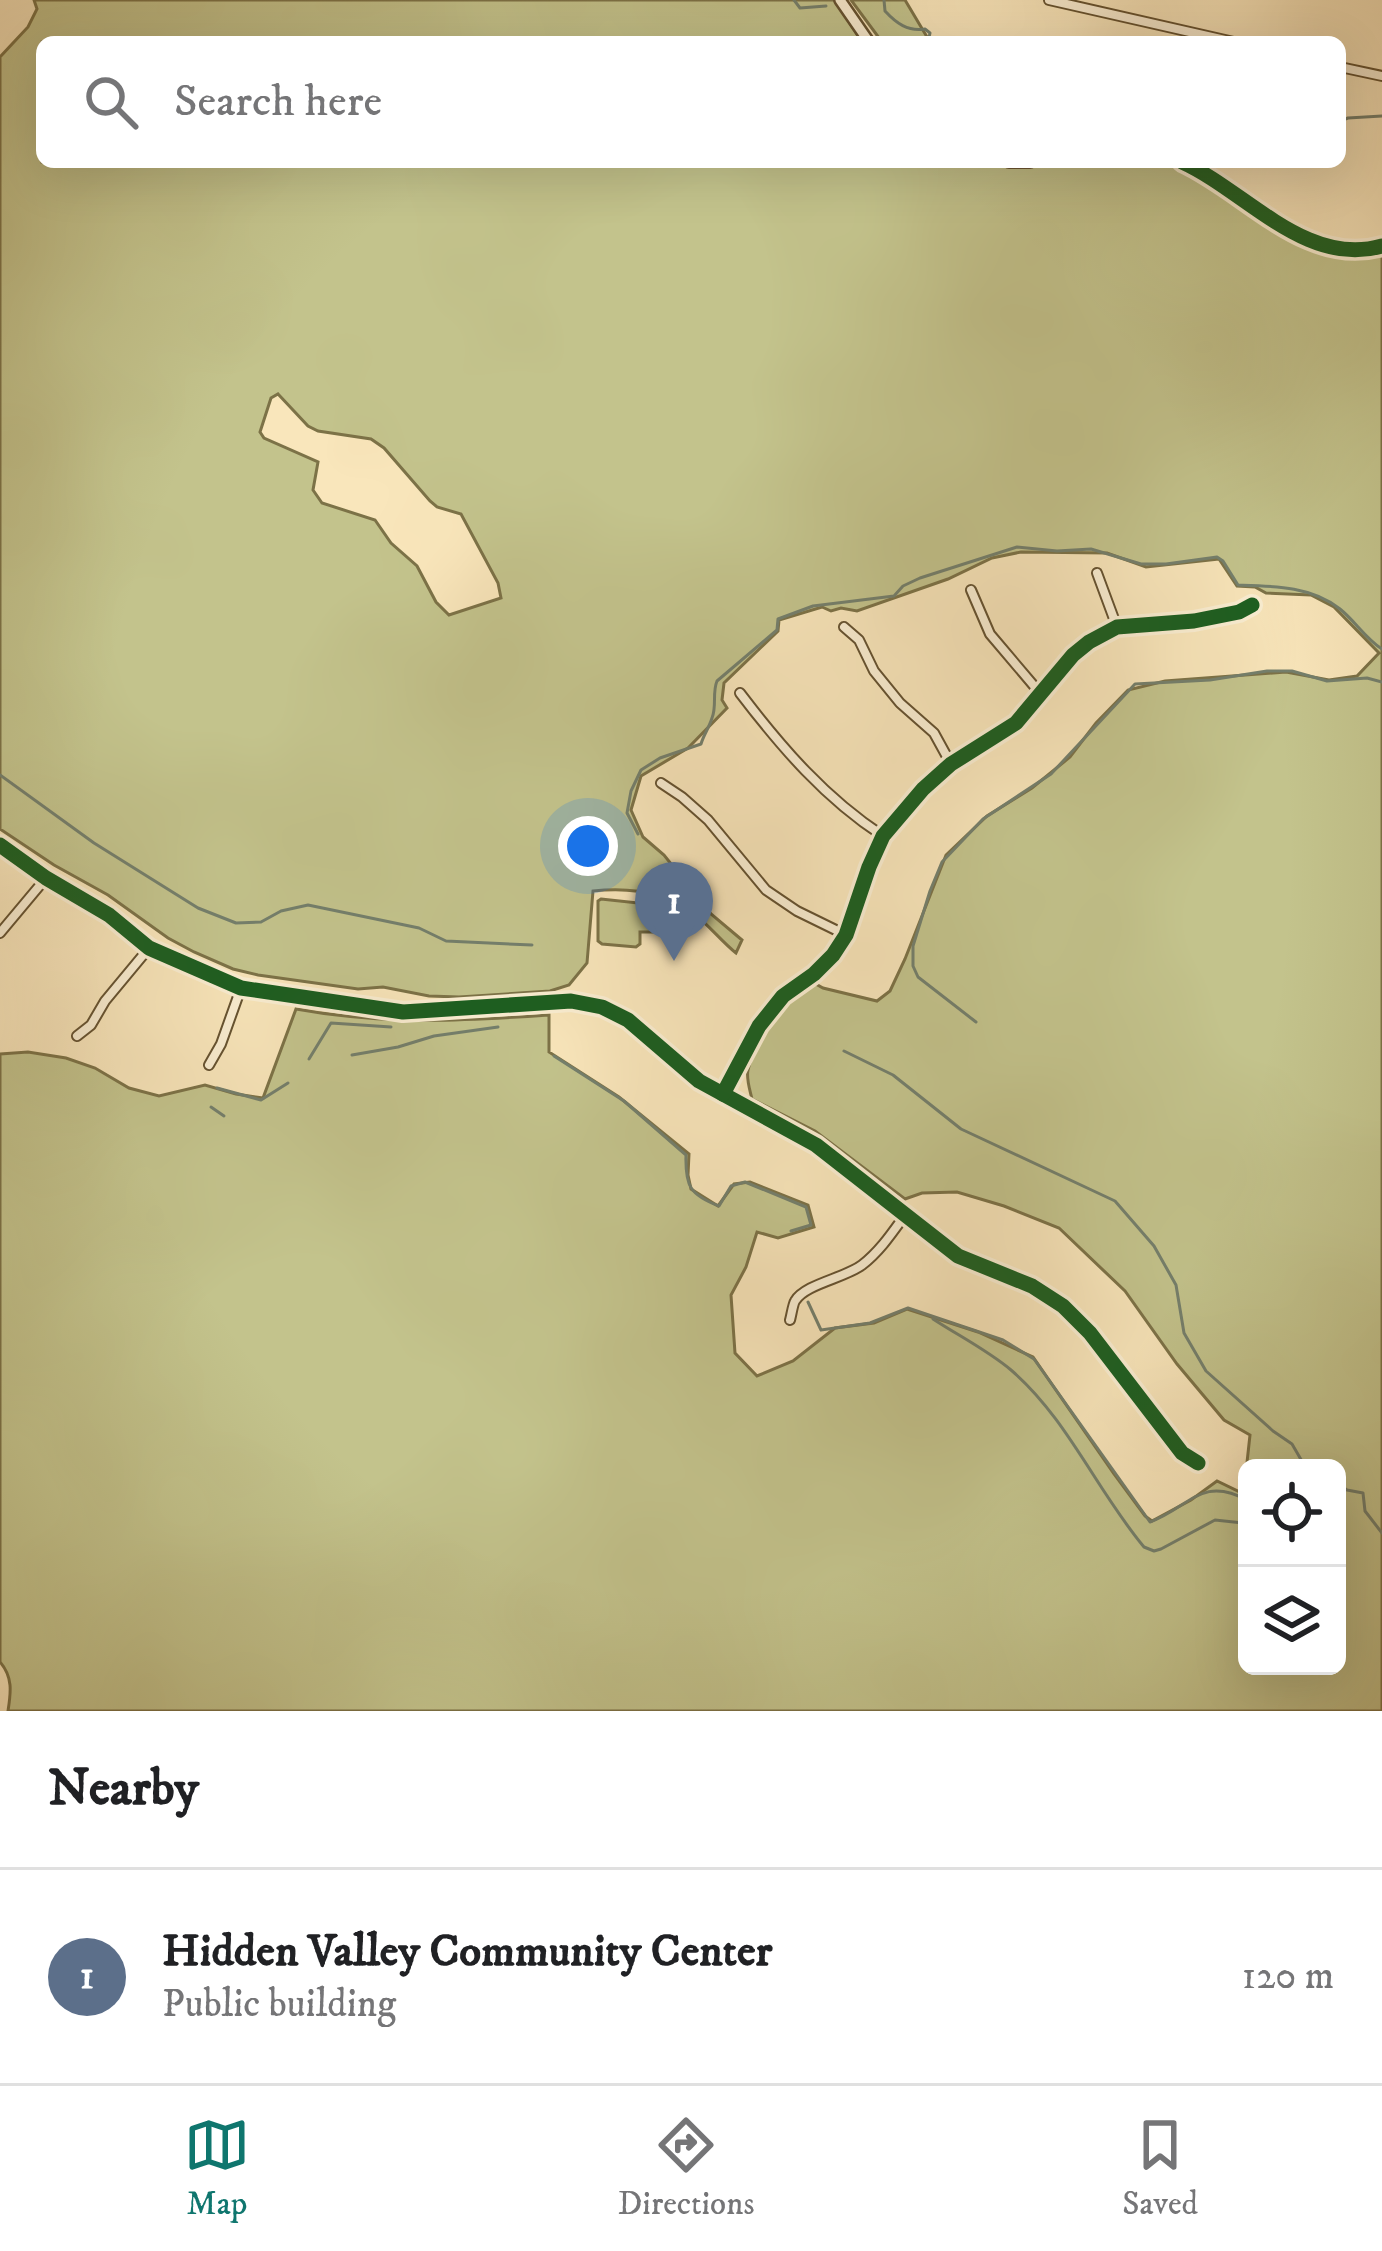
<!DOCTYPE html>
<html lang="en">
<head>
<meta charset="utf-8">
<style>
  body { margin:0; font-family:"IM FELL DW Pica",serif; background:#f2f2f2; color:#202124 }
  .controls { position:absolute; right:36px; bottom:36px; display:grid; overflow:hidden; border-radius:18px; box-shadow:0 12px 48px #0002 }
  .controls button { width:108px; height:108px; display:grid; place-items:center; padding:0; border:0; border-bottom:3px solid #e0e0e0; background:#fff; color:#202124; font:60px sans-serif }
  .you { position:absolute; left:588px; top:846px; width:42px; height:42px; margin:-30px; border:9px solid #fff; border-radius:50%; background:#1a73e8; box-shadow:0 0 0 18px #1a73e833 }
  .badge { display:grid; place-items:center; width:78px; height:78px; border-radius:50%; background:#0f766e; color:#fff; font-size:39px; font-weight:700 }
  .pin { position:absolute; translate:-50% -99px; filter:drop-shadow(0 3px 6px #0008) }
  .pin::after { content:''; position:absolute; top:63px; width:42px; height:36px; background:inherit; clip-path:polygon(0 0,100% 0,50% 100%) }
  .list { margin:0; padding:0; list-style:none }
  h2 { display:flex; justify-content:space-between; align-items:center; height:156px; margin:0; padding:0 48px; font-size:51px }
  h2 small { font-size:39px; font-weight:400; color:#757577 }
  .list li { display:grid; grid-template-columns:78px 1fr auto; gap:36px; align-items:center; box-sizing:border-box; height:216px; padding:0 48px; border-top:3px solid #e0e0e0 }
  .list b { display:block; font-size:45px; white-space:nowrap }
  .list p { margin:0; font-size:39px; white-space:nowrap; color:#757577 }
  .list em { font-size:39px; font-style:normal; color:#757577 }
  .icon { flex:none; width:66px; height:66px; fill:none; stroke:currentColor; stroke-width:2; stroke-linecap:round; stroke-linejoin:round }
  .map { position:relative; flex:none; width:1382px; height:1711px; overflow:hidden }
  .search { position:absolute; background:#fff; box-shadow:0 12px 48px #0002; left:36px; right:36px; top:36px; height:132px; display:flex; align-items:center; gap:30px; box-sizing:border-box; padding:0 42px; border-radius:18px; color:#757577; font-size:45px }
  .sheet { height:372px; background:#fff }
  nav { display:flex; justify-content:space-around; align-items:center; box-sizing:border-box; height:168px; border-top:3px solid #e0e0e0; background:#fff; font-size:33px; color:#757577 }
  nav a { display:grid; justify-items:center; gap:6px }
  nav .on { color:#0f766e }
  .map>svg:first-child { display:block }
  .green { fill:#c3c38c; stroke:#7c7247; stroke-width:3; fill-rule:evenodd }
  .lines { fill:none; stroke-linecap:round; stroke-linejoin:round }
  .stream { stroke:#747f6c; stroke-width:3 }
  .minor-casing { stroke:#655230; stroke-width:12 }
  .tertiary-casing { stroke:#655230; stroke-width:14 }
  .minor { stroke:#fbefd3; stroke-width:8 }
  .tertiary { stroke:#fbefd3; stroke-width:9 }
  .cycleway-casing { stroke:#fbefd3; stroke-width:22 }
  .cycleway { stroke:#1b5e20; stroke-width:15 }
</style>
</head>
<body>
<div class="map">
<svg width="1382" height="1711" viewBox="0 0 1382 1711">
  <rect width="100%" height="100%" fill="#f9e6bb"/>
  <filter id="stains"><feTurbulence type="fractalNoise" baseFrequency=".00167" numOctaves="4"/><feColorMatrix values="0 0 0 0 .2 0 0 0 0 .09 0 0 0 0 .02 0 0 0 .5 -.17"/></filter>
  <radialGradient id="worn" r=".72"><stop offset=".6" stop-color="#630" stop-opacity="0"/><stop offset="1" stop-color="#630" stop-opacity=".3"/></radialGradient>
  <g class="green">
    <path d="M34,0H835L862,42H42V162H989C1019,170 1034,164 1063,162C1093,160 1155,157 1183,169C1253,198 1297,269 1382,252V1711H8C11,1692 13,1677 0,1662V1054L28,1052L66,1058L95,1068L129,1088L159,1096L205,1085L236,1094L263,1098L296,1009C384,1025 462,1021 549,1015V1052L619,1097L689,1154L688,1175L691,1189L718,1206L734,1184L750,1182L808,1205L814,1227L778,1238L757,1232L746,1267L731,1295L735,1353L757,1376L793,1361L835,1328L874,1323L907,1309L978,1332L1033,1357L1114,1474L1145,1516L1152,1521L1191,1500L1217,1481L1240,1492L1244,1490L1250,1435L1224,1420L1177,1364L1125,1291L1059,1228L1004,1206L957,1192L922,1193L905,1199L815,1131L752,1099C750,1090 746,1079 748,1070C756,1035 783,1001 814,983L823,988L877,1001L890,991L905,959L946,855L987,816L1032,788L1070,757L1096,723L1128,690L1165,681L1286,672L1329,680L1357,676L1379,653L1334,607L1311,595L1266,593L1255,587L1237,586L1219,559L1146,567L1107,553L1021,552L992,558L948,579L857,611L841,608L831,611L822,607L779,620L778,631L724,683L722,700L727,708L688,748L641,776L631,810L643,837L664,855L711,914L742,940L736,953C721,941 708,924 694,914C665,892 628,887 593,891L587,963L569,985L550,991L459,997L429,996L383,987L358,989L258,975L233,969L194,952L168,938L108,895L54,865L0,829V57L28,27L37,9ZM278,394L308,426L318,431L371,439L384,448L430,501L437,507L461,514L498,583L501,598L449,615L436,602L417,566L391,543L375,520L322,503L313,490L318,462L264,438L260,432L271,398ZM1247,1468H1337V1666H1247Z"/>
    <path d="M851,0H905L930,42H882Z"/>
    <path d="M601,899L657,905V932H640V944L636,947L602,944L598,941V901Z"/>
  </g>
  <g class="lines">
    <g class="stream">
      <path d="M794,0L800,8L826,6"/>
      <path d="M884,0L885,11C896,23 908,32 925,29L930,33L928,42"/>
      <path d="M1340,121L1348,118L1382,116"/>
      <path d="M0,775L94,843L198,908L236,923L261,922L281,911L308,905L419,928L446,941L532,945"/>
      <path d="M638,834L627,813L631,791L641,770L660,758L701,744C704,734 709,728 712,718C717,706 712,693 717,681L777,630L778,619L813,606L894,596L903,586L920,578L1017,547L1057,551L1091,549L1141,564H1166L1217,557L1223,561L1238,585C1273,586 1312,586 1340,609C1355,621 1366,639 1382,649"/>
      <path d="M976,1022L918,977L913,966V946L930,891L942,862L983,819L1051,774L1135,684L1210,680L1267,671H1292L1327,681L1367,678L1382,682"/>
      <path d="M844,1051L893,1075L961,1129L1115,1201L1154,1246L1176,1285L1184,1333L1206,1371L1273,1431L1292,1444L1303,1463L1311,1468"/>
      <path d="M352,1055L398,1047L434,1036L498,1027"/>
      <path d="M554,1056L624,1101L686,1155C685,1186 690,1195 719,1206L731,1186L745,1182L806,1207L811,1225L791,1231"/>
      <path d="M309,1059L331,1023L391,1027"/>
      <path d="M217,1088L261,1100L288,1083"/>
      <path d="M211,1107L224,1116"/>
      <path d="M808,1302L821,1330L870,1323L908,1308L1003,1340L1034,1359L1150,1522C1189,1508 1201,1475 1247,1500"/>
      <path d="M933,1319C959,1336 987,1350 1011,1370C1067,1418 1097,1491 1144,1547L1154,1551L1161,1549L1215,1520L1243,1523"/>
      <path d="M1337,1483L1347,1490L1363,1493L1365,1511L1382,1533"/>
    </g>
    <defs>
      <g id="minor">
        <path d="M1049,0L1234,42"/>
        <path d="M1340,67L1382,76"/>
        <path d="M1097,573L1117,627"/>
        <path d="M971,590L990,634L1040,693"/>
        <path d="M844,627L859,640L874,671L900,703L934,733L951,764"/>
        <path d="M740,693C782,748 825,798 883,836"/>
        <path d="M661,783L682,797L708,820L766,890L797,911L846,935"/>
        <path d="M0,845L46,878L109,915L149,948L241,988L403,1012L571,1001L602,1007L628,1020L699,1081L816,1145L958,1256L1032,1286L1063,1306L1090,1333L1182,1453L1198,1463"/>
        <path d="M0,933L46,878"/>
        <path d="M77,1036L91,1025L105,1001L149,948"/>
        <path d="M209,1065L221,1044L241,988"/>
        <path d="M723,1094L759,1026L783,996L814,974L833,955L846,935L869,867L883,836L923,789L951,764L1016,723L1073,655L1089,642L1117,627L1194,621L1239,612L1252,605"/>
        <path d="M790,1320C791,1317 793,1304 795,1301C805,1284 845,1278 862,1265C880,1251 892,1233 905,1215"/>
      </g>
      <g id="tertiary">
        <path d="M840,0L869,42"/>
        <path d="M1009,162H1030"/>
        <path d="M1182,162C1246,191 1306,268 1382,246"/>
      </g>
    </defs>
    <use href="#minor" class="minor-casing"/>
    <use href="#tertiary" class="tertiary-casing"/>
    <use href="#minor" class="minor"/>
    <use href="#tertiary" class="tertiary"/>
    <defs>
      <g id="cycleway">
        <path d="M1182,162C1246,191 1306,268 1382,246"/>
        <path d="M0,845L46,878L109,915L149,948L241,988L403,1012L571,1001L602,1007L628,1020L699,1081L816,1145L958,1256L1032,1286L1063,1306L1090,1333L1182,1453L1198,1463"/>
        <path d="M723,1094L759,1026L783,996L814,974L833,955L846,935L869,867L883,836L923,789L951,764L1016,723L1073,655L1089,642L1117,627L1194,621L1239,612L1252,605"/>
      </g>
    </defs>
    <use href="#cycleway" class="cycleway-casing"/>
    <use href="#cycleway" class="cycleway"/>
  </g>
  <rect width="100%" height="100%" filter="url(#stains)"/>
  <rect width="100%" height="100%" fill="url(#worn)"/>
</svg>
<div class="controls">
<button><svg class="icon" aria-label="locate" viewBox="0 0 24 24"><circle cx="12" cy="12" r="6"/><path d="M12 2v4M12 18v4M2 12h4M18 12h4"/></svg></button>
<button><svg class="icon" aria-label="layers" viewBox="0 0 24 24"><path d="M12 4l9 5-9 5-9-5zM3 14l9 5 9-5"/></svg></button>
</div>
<div class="you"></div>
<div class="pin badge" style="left:674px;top:961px;background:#5c6f8a">1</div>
<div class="search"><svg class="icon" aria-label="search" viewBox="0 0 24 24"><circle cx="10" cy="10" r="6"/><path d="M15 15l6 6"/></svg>Search here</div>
</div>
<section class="sheet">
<h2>Nearby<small></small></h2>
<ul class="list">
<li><span class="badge" style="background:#5c6f8a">1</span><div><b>Hidden Valley Community Center</b><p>Public building</p></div><em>120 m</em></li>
</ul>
</section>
<nav>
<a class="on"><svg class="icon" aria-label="map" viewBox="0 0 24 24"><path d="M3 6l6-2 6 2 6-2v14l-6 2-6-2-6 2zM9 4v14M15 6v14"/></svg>Map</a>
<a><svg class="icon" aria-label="directions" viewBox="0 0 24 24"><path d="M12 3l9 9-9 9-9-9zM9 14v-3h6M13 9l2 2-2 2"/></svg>Directions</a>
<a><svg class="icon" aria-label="saved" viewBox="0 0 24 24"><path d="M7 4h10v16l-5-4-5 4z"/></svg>Saved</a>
</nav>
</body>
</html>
